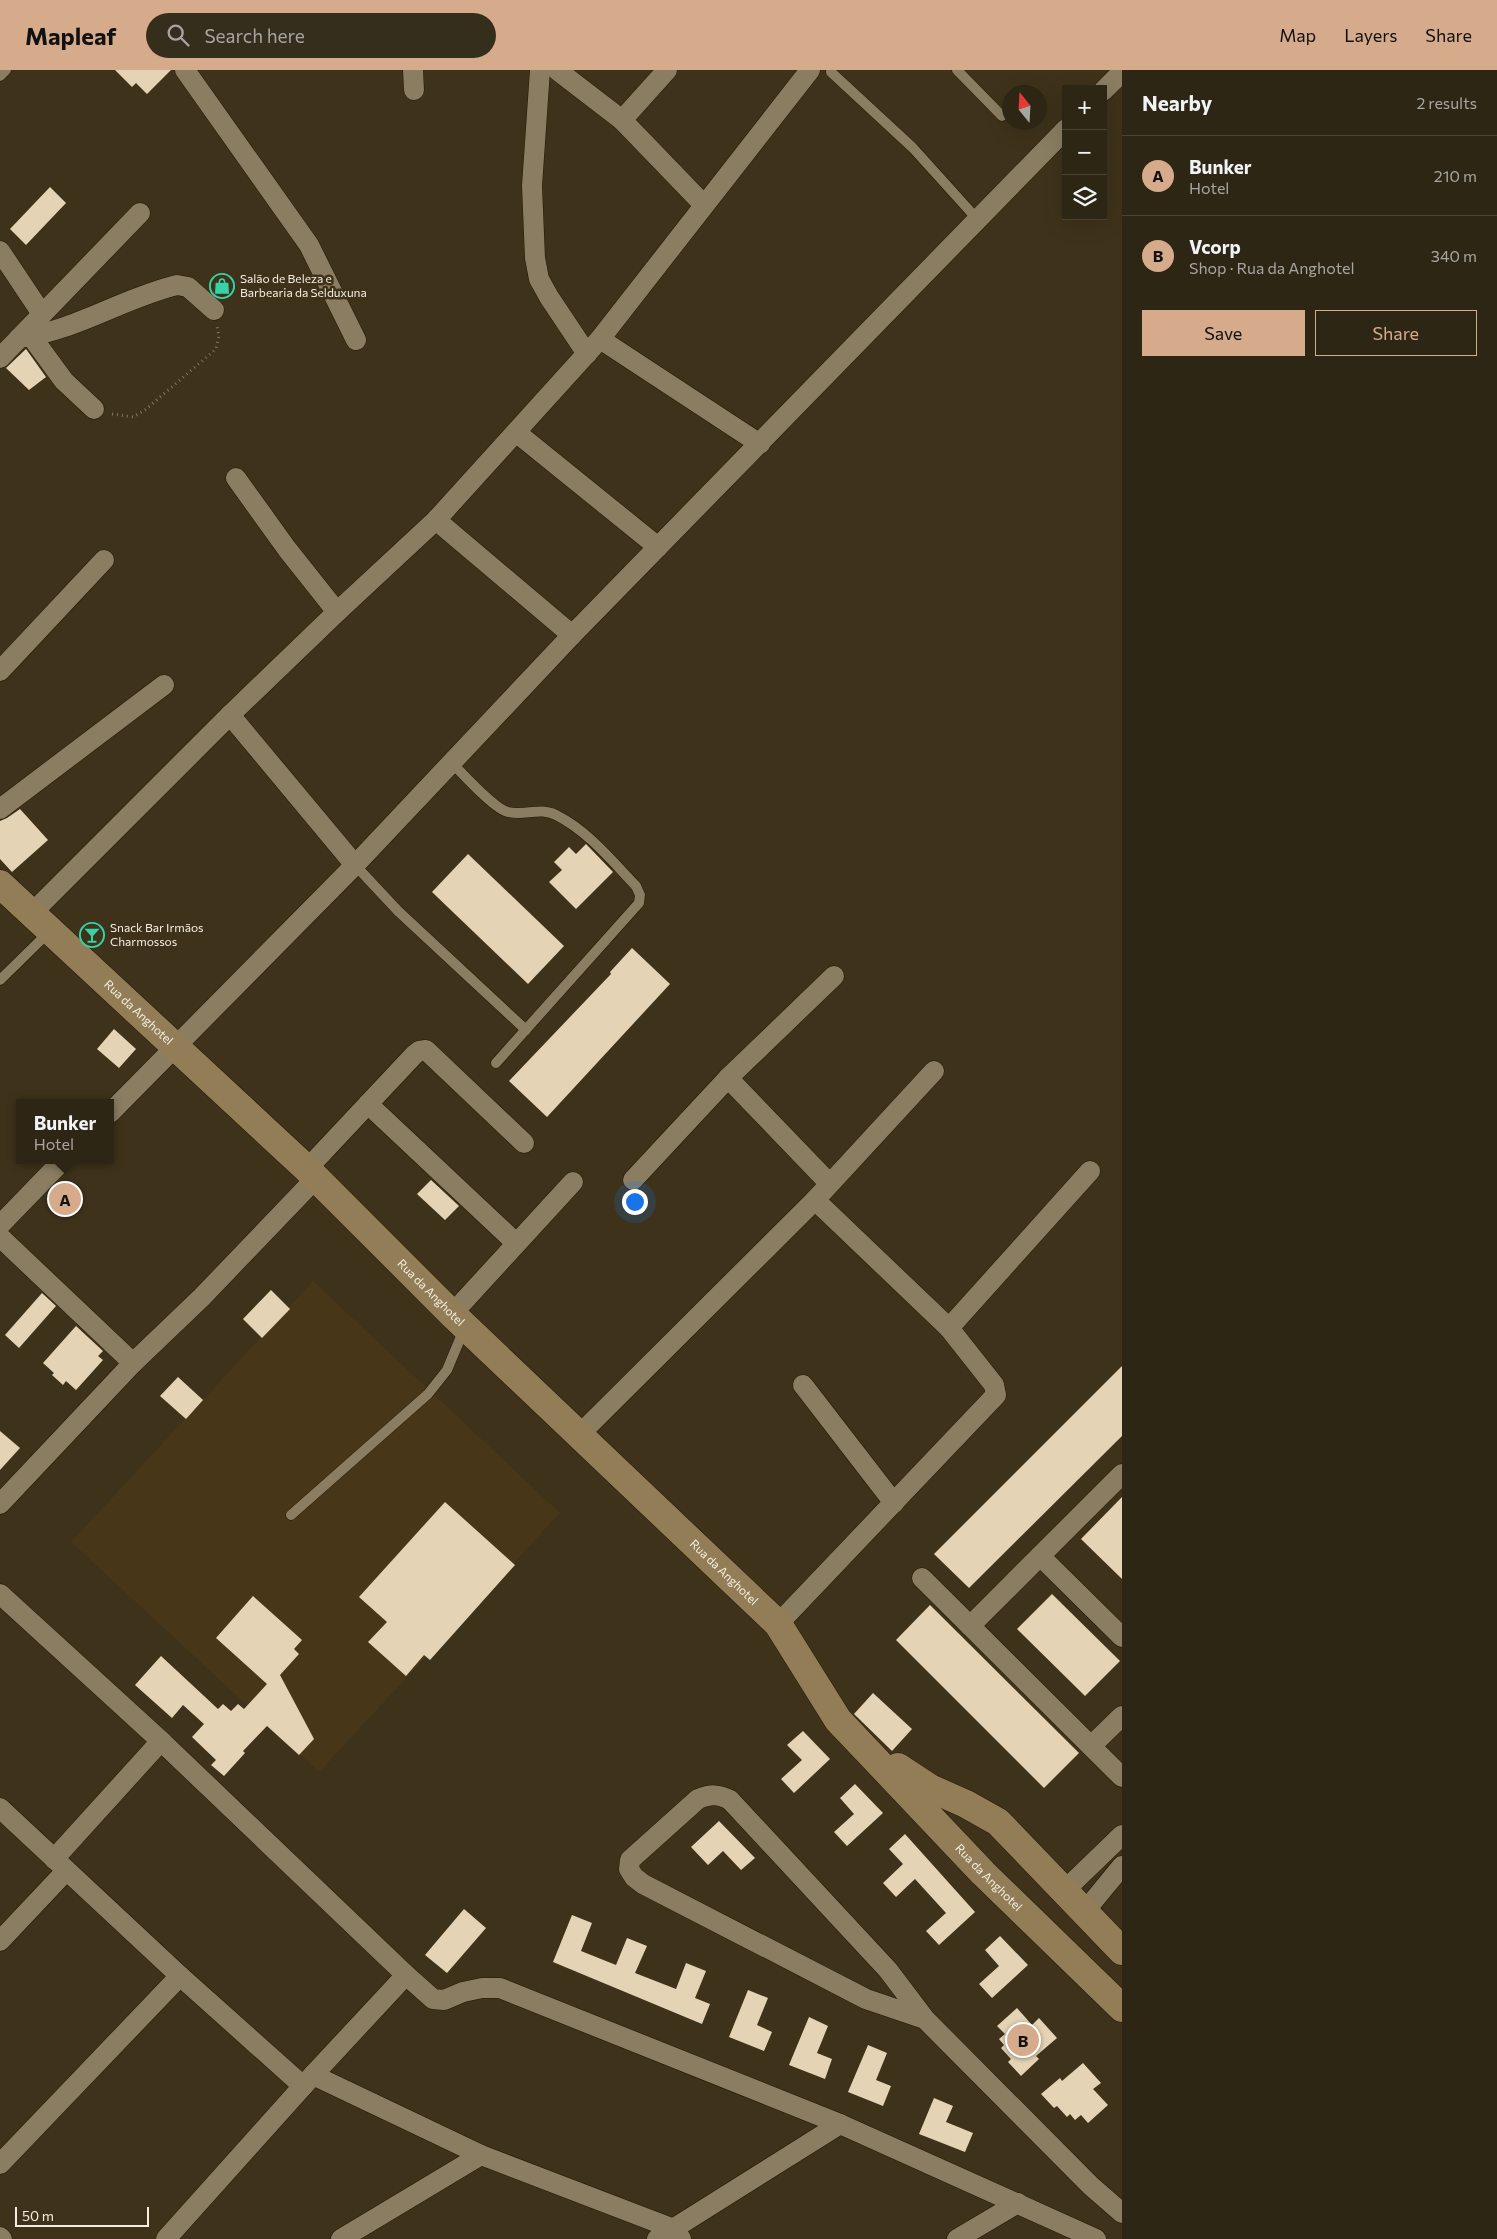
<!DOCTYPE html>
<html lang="en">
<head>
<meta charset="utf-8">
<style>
  body { margin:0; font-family:Commissioner,sans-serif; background:#362e1d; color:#f1f3f6 }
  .controls { position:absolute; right:15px; top:15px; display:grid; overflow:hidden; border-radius:0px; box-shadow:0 5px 20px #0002 }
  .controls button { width:45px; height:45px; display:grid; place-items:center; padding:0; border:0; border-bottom:1px solid #494334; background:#2e2614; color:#f1f3f6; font:25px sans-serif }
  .compass { position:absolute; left:1002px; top:15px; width:45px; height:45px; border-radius:50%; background:#2e2614; box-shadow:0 5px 20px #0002; rotate:342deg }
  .scale { position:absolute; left:15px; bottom:12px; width:134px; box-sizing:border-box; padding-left:5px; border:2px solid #f4edde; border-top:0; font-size:14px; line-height:18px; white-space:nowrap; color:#f4edde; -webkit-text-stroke:4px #3e321a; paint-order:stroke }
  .you { position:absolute; left:634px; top:1131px; width:18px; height:18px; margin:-12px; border:4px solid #fff; border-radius:50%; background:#1a73e8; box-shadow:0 0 0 8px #1a73e833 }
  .badge { display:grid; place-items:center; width:32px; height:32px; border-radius:50%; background:#d6ab8b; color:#111; font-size:16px; font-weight:700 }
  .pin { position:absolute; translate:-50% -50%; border:2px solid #fff; box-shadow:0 1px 5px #0006 }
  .popup { position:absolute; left:16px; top:1029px; width:98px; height:65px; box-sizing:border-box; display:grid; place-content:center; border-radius:0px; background:#2e2614; filter:drop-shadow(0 1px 4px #0005); font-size:16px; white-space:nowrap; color:#a7a5a0 }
  .popup b { font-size:19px; color:#f1f3f6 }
  .popup::after { content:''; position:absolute; left:50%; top:100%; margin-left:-10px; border:10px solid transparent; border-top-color:#2e2614 }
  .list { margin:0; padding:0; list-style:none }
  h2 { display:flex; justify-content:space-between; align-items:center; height:65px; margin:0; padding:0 20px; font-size:21px }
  h2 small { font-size:16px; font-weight:400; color:#a7a5a0 }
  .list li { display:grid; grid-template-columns:32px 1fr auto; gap:15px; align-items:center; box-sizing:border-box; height:80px; padding:0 20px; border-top:1px solid #494334 }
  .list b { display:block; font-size:19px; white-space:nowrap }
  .list p { margin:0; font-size:16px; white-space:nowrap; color:#a7a5a0 }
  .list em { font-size:16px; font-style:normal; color:#a7a5a0 }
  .actions { display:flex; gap:10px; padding:15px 20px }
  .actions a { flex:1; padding:11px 0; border:1px solid #d6ab8b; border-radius:0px; text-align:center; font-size:18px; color:#d6ab8b }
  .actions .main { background:#d6ab8b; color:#111 }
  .icon { flex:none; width:28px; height:28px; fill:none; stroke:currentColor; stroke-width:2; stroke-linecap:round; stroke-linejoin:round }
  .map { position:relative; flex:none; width:1122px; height:2169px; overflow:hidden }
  header { display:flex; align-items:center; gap:30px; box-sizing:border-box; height:70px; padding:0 25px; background:#d6ab8b; color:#111 }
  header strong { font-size:24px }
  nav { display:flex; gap:28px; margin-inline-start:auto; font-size:18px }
  .search { width:350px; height:45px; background:#362e1d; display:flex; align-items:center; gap:12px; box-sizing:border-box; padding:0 18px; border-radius:28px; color:#a7a5a0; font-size:19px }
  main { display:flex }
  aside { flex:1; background:#2e2614 }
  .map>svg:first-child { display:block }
  .built { fill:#473718 }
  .building { fill:#e4d4b5 }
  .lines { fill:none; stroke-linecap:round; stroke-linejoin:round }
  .service-casing { stroke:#241902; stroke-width:11 }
  .minor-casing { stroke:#241902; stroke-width:21 }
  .secondary-casing { stroke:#241902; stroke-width:29 }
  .path { stroke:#827863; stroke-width:3; stroke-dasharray:1 4; stroke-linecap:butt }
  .service { stroke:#8a7d62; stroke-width:10 }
  .minor { stroke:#8a7d62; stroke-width:20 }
  .secondary { stroke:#927d57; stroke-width:28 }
  .labels { text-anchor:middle; stroke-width:5; stroke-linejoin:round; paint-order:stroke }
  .poi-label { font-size:12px; fill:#f4edde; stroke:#3e321a; text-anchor:start }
  .street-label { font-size:12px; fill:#f4edde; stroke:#3e321a }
</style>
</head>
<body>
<header>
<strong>Mapleaf</strong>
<div class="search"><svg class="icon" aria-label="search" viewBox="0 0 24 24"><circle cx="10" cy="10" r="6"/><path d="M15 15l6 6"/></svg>Search here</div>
<nav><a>Map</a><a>Layers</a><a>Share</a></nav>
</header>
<main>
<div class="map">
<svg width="1122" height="2169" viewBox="0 0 1122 2169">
  <rect width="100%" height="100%" fill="#3e321a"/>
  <path class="built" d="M313,1211L560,1443L319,1702L71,1472Z"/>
  <g class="building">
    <path d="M115,0H171L147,24L136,13L132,17Z"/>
    <path d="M50,117L66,133L26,175L10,159Z"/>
    <path d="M26,279L46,307L29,320L6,298Z"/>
    <path d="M20,739L48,770L12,802L0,789V751L7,748Z"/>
    <path d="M586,774L613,802L576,839L549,812L562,800L554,792L569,777L576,784Z"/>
    <path d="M468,784L564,876L528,914L432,822Z"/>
    <path d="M632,878L670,914L547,1047L509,1011L611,904L610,902Z"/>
    <path d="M114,959L136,979L119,998L97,979Z"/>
    <path d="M431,1110L459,1136L445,1150L417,1124Z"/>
    <path d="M271,1220L290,1239L262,1268L243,1249Z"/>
    <path d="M42,1223L56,1236L19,1278L5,1265Z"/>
    <path d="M76,1256L103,1281L98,1286L103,1290L76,1320L66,1311L63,1315L52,1305L54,1303L43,1293Z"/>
    <path d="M1122,1296V1366L969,1518L934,1484Z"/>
    <path d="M178,1307L203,1330L186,1349L160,1326Z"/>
    <path d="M0,1361L20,1378L0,1400Z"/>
    <path d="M1122,1427V1509L1081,1469Z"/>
    <path d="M445,1432L515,1495L430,1590L424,1585L406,1606L368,1572L387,1552L359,1527Z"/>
    <path d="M1052,1524L1120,1591L1085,1626L1017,1559Z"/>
    <path d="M253,1526L302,1570L294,1579L299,1584L280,1605L314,1669L299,1685L267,1656L243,1681L245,1683L224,1706L211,1695L216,1690L192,1667L204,1654L183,1635L172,1648L135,1615L161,1586L218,1639L223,1634L231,1641L238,1634L244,1639L267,1614L216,1568Z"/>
    <path d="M930,1535L1079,1683L1044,1718L896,1570Z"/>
    <path d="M873,1623L912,1659L892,1681L854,1644Z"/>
    <path d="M803,1661L830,1689L794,1723L781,1709L802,1690L787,1675Z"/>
    <path d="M855,1714L883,1743L847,1776L834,1762L854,1744L840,1728Z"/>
    <path d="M719,1751L755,1788L741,1800L723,1781L708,1795L691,1777Z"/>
    <path d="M905,1764L975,1842L939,1875L926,1861L946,1843L915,1809L896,1827L883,1813L903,1794L889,1779Z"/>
    <path d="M464,1839L486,1858L447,1903L425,1885Z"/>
    <path d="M572,1845L592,1853L581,1881L616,1895L627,1868L647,1876L635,1903L676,1919L686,1893L706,1901L695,1928L710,1934L702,1954L553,1892Z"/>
    <path d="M1000,1866L1028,1895L992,1928L979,1914L999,1896L985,1880Z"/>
    <path d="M748,1920L768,1928L757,1955L772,1962L764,1981L729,1967Z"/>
    <path d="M1017,1938L1032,1955L1039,1948L1057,1968L1036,1986L1039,1989L1021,2006L1008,1992L1011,1989L1001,1978L1004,1975L999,1969L1005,1964L997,1956Z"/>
    <path d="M809,1947L828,1956L817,1983L832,1989L825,2009L789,1995Z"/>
    <path d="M868,1975L887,1983L876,2010L891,2016L883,2036L848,2022Z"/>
    <path d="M1083,1993L1101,2013L1093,2019L1108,2035L1088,2053L1081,2045L1075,2050L1070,2044L1067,2047L1057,2036L1054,2038L1041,2024L1060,2008L1062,2011Z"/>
    <path d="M934,2028L953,2036L946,2052L973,2063L965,2082L919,2064Z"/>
  </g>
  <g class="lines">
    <defs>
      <g id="service">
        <path d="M957,0L1002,46"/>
        <path d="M831,2L913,78L978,150"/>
        <path d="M0,6L6,0"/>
        <path d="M451,692C462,703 495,740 508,742C525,746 540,737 556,745C588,761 612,791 636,816L640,825L639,833L496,993"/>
        <path d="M355,795L398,841L526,960"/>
        <path d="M0,910L49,862"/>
        <path d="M291,1445L428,1324L447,1300L465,1257"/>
      </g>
      <g id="minor">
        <path d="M185,0L309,175L356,270"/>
        <path d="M413,0L414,20"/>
        <path d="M540,0L532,116L535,188L539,209L549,227L587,284"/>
        <path d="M557,0L622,50L704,135"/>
        <path d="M1103,21L1122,2"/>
        <path d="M622,50L667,0"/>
        <path d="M0,181L42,244"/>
        <path d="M31,266L64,311L94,339"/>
        <path d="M19,268C75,261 123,228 177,215L188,217L214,240"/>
        <path d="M600,269L760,374"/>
        <path d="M0,288L140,143"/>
        <path d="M517,363L658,477"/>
        <path d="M236,408L287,479L337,542"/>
        <path d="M436,450L572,565"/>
        <path d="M0,601L104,490"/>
        <path d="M230,645L355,795"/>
        <path d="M0,739L164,615"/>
        <path d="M31,844L230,645L337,542L436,450L600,269L810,0"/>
        <path d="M728,1008L829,1113"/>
        <path d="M368,1034L516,1173"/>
        <path d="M110,1043L355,795L572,565L1066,59"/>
        <path d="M307,1099L414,985L419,981L426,980L524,1073"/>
        <path d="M633,1110L728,1008L834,906"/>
        <path d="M0,1155L63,1090"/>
        <path d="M0,1167L133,1293"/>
        <path d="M452,1244L573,1112"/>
        <path d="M949,1258L1090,1101"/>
        <path d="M803,1315L894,1433"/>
        <path d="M579,1365L815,1130L934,1001"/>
        <path d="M0,1434L133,1293L202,1227L316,1108"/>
        <path d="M1040,1486L1122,1567"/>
        <path d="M922,1508L1122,1707"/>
        <path d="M0,1524L161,1671L406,1905L433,1929L444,1930L463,1922L482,1918H500L840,2054L1096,2169"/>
        <path d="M778,1554L996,1325L994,1315L949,1258L815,1130"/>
        <path d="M970,1556L1122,1404"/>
        <path d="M1091,1676L1122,1646"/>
        <path d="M0,1738L180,1906L303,2016"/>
        <path d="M54,1789L161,1671"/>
        <path d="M1065,1820L1122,1765"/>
        <path d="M1085,1841L1122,1796"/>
        <path d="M0,1871L66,1801"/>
        <path d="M925,1949L866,1929L643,1814L634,1807L629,1799L630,1790L698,1729C711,1724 718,1724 730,1730L888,1900L925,1949L1091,2116L1122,2143"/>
        <path d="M313,2005L481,2085L674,2159L681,2169"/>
        <path d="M0,2094L180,1906"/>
        <path d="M0,2167L2,2169"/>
        <path d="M166,2169L313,2005L406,1905"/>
        <path d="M341,2169L481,2085"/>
        <path d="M657,2169L840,2054"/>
        <path d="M957,2169L1018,2133"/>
      </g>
      <g id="secondary">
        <path id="s1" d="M0,814L307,1099L452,1244L778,1554L838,1650L983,1803L1122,1938"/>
        <path d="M898,1697L930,1718L966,1734L998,1752L1122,1881"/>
      </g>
    </defs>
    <use href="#service" class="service-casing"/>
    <use href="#minor" class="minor-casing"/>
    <use href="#secondary" class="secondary-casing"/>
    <path class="path" d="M112,344L133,347L145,340L216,279L219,266L217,257"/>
    <use href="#service" class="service"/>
    <use href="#minor" class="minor"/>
    <use href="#secondary" class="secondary"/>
  </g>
  <defs>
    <symbol id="shop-ring" viewBox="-11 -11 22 22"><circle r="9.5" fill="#3e321a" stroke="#34d4a8" stroke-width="1.5"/><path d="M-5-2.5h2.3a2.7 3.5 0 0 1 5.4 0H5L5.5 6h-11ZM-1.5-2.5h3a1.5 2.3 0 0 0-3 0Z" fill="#34d4a8"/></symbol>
    <symbol id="bar-ring" viewBox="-11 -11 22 22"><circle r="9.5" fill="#3e321a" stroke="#34d4a8" stroke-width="1.5"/><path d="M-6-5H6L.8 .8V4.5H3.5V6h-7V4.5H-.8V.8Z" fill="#34d4a8"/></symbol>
  </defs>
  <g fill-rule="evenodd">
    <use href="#shop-ring" x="208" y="202" width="28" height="28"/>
    <use href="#bar-ring" x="78" y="851" width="28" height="28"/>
  </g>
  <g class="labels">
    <g class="poi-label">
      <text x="240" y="213">Salão de Beleza e<tspan x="240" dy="14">Barbearia da Selduxuna</tspan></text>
      <text x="110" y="862">Snack Bar Irmãos<tspan x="110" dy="14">Charmossos</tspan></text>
    </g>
    <g class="street-label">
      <text dy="4" stroke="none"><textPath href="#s1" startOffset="189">Rua da Anghotel</textPath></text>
      <text dy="4" stroke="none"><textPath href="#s1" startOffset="594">Rua da Anghotel</textPath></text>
      <text dy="4" stroke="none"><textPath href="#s1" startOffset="999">Rua da Anghotel</textPath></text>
      <text dy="4" stroke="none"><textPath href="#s1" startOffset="1405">Rua da Anghotel</textPath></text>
    </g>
  </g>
</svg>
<div class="controls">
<button>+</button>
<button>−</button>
<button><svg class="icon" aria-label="layers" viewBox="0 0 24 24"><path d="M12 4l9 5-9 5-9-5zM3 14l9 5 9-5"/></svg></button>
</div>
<svg class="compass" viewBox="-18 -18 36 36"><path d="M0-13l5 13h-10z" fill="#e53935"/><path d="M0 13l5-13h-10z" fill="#a7a5a0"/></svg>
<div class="scale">50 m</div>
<div class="you"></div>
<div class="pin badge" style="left:65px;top:1129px">A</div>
<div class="popup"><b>Bunker</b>Hotel</div>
<div class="pin badge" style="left:1023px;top:1970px">B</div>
</div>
<aside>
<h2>Nearby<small>2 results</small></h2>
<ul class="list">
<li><span class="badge">A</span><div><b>Bunker</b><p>Hotel</p></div><em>210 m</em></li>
<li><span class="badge">B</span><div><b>Vcorp</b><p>Shop · Rua da Anghotel</p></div><em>340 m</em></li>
</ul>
<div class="actions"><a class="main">Save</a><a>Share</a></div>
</aside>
</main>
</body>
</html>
